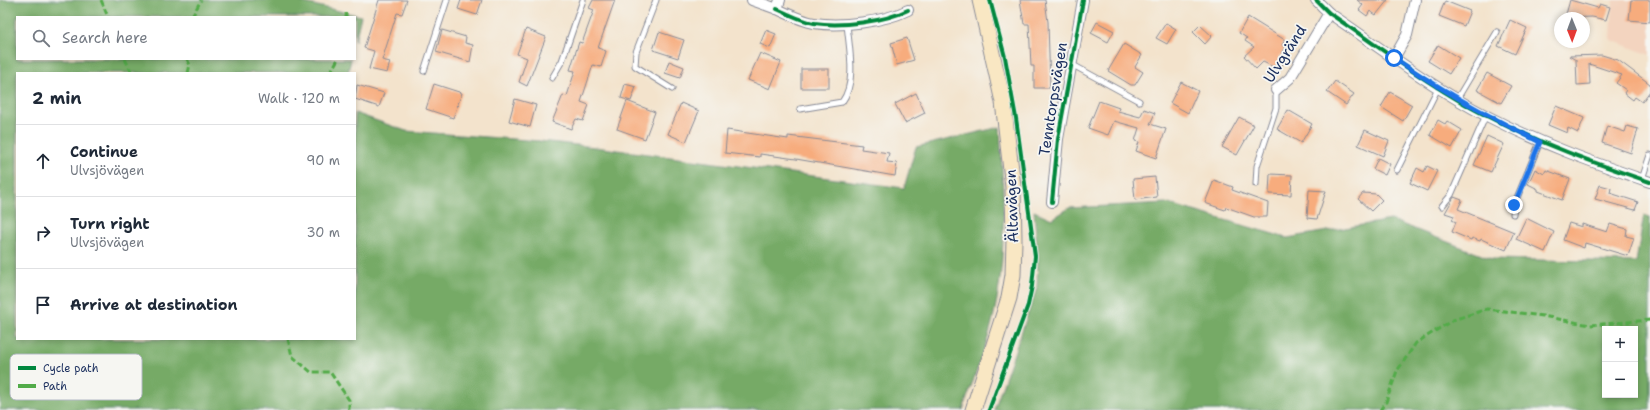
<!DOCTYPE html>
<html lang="en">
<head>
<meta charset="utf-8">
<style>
  body { margin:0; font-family:"Shantell Sans",sans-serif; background:#f2f2f3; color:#1f2937 }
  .controls { position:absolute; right:12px; bottom:12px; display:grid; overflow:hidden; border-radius:0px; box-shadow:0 2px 6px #0003 }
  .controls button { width:36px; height:36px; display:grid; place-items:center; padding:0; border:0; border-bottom:1px solid #e0e1e3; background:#fff; color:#1f2937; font:20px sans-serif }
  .compass { position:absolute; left:1554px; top:12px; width:36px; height:36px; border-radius:50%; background:#fff; box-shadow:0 2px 6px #0003; rotate:179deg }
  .stop { position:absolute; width:12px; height:12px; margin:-9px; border:3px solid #1a73e8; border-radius:50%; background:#fff }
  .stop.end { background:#1a73e8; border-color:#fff; box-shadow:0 1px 4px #0008 }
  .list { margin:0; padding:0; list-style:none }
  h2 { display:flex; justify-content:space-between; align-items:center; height:52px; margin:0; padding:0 16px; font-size:17px }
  h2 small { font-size:13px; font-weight:400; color:#747a83 }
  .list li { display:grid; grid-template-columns:26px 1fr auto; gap:12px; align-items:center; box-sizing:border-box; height:72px; padding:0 16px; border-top:1px solid #e0e1e3 }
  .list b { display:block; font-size:15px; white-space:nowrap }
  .list p { margin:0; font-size:13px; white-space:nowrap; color:#747a83 }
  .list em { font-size:13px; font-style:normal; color:#747a83 }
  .icon { flex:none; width:22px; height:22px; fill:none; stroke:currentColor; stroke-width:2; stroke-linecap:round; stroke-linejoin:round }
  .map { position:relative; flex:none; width:1650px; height:410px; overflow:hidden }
  .search { position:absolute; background:#fff; box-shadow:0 2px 6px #0003; left:16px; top:16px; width:340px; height:44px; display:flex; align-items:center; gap:10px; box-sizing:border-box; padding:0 14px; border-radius:0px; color:#747a83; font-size:15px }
  .panel { position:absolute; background:#fff; box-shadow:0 2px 6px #0003; left:16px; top:72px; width:340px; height:268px; border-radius:0px }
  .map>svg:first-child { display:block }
  .built { fill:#f3d4bf }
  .forest { fill:#76aa66; stroke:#486c62; fill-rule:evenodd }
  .building { fill:#f7ac7d }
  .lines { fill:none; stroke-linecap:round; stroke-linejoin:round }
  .service-casing { stroke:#878995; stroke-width:7 }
  .minor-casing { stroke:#878995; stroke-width:12 }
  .secondary-casing { stroke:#878995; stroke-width:17 }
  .service { stroke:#fff; stroke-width:5 }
  .minor { stroke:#fff; stroke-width:10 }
  .secondary { stroke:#f9e7c3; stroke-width:15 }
  .quiet { stroke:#52ab49; stroke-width:3; stroke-dasharray:6 3; stroke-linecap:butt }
  .cycleway-casing { stroke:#f6f6f2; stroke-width:6 }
  .cycleway { stroke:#00873e; stroke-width:4 }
  .route { stroke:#1a73e8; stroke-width:5 }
  .labels { text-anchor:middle; stroke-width:3.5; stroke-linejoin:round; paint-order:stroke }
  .street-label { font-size:15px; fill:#1b2f5e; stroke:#f6f6f2 }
  .key { fill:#f6f6f2; stroke:#b4bac6; stroke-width:1 }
  .key-label { font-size:11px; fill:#1b2f5e }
</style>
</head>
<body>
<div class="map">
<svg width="1650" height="410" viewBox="0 0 1650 410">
  <rect width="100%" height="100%" fill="#f6f6f2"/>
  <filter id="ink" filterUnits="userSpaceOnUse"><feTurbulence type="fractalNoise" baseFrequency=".025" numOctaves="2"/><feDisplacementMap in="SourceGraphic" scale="8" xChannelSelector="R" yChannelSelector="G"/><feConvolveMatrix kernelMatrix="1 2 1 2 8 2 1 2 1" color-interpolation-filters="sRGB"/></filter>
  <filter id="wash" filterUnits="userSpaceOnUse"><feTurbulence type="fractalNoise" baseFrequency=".012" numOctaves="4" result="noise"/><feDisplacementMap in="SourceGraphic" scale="16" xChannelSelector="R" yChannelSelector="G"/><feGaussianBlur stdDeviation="0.9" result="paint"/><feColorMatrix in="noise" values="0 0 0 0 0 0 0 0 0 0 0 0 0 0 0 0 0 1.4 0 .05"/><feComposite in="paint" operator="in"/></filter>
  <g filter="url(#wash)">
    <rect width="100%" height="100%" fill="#f3e3cc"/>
    <path class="built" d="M1613,0H1650V55L1611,40Z"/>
    <g class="forest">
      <path d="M0,0H292L361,16L355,41V17H17V59H351L348,73H17V339H355V113L406,131L540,141L595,147L904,188L916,147L1000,127C1003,189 1008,252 994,314C987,347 973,379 963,410H0Z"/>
      <path d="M1166,203L1287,238L1391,220L1492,259L1636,262L1644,215L1650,217V410H994L1037,288L1038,257L1034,211L1052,219L1069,208ZM1605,329H1635V395H1605Z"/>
    </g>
    <g id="blocks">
      <g class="building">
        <path d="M379,0H407L402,14L397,13L382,60L390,62L387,73L369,69L374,51L364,48Z"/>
        <path d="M461,0H482L477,15L458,9Z"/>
        <path d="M593,0H615L598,48L606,51L601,67L593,65L581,102L589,105L583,121L576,119L571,129L552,122L563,95L567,96L575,71L570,70L579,42L582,43L594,10L589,8Z"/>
        <path d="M1020,0H1045L1048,22L1050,88H1034V66H1031L1029,24H1024Z"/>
        <path d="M1357,0H1388L1376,15L1370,11L1367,16L1359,10L1363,5Z"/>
        <path d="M1570,0L1598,8L1600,4L1610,7L1606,20L1592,17L1565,18Z"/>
        <path d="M1631,0H1650V22L1629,20Z"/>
        <path d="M1445,1L1470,11L1464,26L1439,16Z"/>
        <path d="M1248,17L1285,40L1282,45L1286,47L1279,58L1284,61L1280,70L1263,62L1256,69L1244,56L1254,47L1245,41L1247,38L1239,33Z"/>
        <path d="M1510,20L1527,28L1515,54L1498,46Z"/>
        <path d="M1097,22L1114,31L1108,42L1091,33Z"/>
        <path d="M1166,23L1176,29L1167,44L1156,38Z"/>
        <path d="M1200,25L1212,36L1205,44L1193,32Z"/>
        <path d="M526,29L546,37L527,86L519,82L527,58L517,54Z"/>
        <path d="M442,30L466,37L465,43L473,45L470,62L436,52Z"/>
        <path d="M766,30L776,34L770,48L760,44Z"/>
        <path d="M659,32L684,40L678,58L653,50Z"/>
        <path d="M907,38L914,60L897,65L891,43Z"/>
        <path d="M1124,44L1142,55L1135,67L1143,72L1135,85H1131L1108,71Z"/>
        <path d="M1438,45L1459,58L1449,74L1428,61Z"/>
        <path d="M760,53L781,62L770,89L748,80Z"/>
        <path d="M1602,55L1618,60L1650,84V91L1642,102L1635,97L1633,100L1624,93L1626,90L1616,83L1622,75L1589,64L1590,84L1577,85L1576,60L1569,56Z"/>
        <path d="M669,61L684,67L680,78L665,73Z"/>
        <rect x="801" y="69" width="28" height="19"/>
        <path d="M1487,73L1511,86L1501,103L1477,90Z"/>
        <path d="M1335,81L1354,94L1346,105L1327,92Z"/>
        <path d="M1181,82L1198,91L1188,113L1170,103Z"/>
        <path d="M434,84L462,93L453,118L426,109Z"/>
        <path d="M625,84L636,87L631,101L621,98Z"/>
        <path d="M357,85L384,93L379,107L355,99Z"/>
        <path d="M1390,92L1412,105L1403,121L1381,107Z"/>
        <path d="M916,93L925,113L905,123L895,104Z"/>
        <path d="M515,99L536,105L530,127L509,121Z"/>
        <path d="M627,101L655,112L645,139L617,129Z"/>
        <path d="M1099,101L1119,108L1118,111L1140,117L1144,109L1155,113L1150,124L1166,129L1156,158L1136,151L1139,142L1135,141L1139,128L1114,121L1108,135L1088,128Z"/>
        <path d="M681,103L699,111L686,142L668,134Z"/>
        <path d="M1556,106L1584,118L1578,133L1568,128L1567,133L1548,125Z"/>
        <path d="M1288,110L1312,124L1301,143L1277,129Z"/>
        <path d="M1239,117L1254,125L1237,155L1222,147Z"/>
        <path d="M1438,120L1445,124L1447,121L1462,130L1452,148L1430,135Z"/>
        <path d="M1607,126L1625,132L1627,126L1638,129L1631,153L1602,143Z"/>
        <path d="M727,130L788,139V136L862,145L861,149L889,153L887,162L897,163L895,176L796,159L760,154V157L725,153Z"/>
        <path d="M1365,130L1389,141L1383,156L1358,145Z"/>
        <path d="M1487,136L1504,144L1491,172L1474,165Z"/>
        <path d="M1378,158L1390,164L1385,175L1373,169Z"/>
        <path d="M1427,166L1437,171L1427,191L1410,183L1417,168L1424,172Z"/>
        <path d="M1535,169L1544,174L1546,170L1570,179L1562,200L1538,191V189L1528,184Z"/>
        <path d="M1270,174L1292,175L1291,195L1269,194Z"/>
        <path d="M1155,177L1157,197L1135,200L1133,179Z"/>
        <path d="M1214,180L1233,187L1232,190L1268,203L1267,217H1254L1226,207L1225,210L1205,203Z"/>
        <path d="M1600,185L1611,188L1610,193L1638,202L1635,210L1595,199Z"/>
        <path d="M1309,190L1326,191L1317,219L1307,218Z"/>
        <path d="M1363,193L1376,194L1382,200L1371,211L1358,199Z"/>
        <path d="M1454,197L1462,200L1458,209L1514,232L1506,250L1481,239L1480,241L1472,238L1471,240L1452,232L1456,222L1452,220L1454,216L1445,213Z"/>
        <path d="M1526,218L1554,232L1545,252L1516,239Z"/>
        <path d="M1569,223L1582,227V224L1607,232L1610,224L1627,229L1626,236L1634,238L1628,256L1585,243L1584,248L1563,240Z"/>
      </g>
    </g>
  </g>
  <g filter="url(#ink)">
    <use href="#blocks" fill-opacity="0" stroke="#878995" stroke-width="1"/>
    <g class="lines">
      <defs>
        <g id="service">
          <path d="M656,0L636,52L635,66L672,89"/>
          <path d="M1071,64L1139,101"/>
          <path d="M424,71L447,0"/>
          <path d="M552,78L562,61L583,0"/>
          <path d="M1457,99L1497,32"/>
          <path d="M800,109L842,102C857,82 849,48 847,24"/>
          <path d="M1397,170L1438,88"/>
          <path d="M1642,179L1650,155"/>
          <path d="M1256,184L1257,166L1276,108V90"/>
          <path d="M1442,206L1451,195L1486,115"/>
          <path d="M1513,214L1514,205L1540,142"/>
        </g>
        <g id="minor">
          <path d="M752,0L777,9L780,0"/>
          <path d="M1316,0L1329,13C1381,48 1431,87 1487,116C1539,143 1594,163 1650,182"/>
          <path d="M777,9C788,14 802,21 814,23C841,27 884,22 908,10"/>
          <path d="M1394,58L1407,35L1415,0"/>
          <path d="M1276,90L1290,78L1329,13"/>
          <path d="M1052,202L1058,139L1083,0"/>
        </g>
        <path id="secondary" d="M973,410L1009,298L1013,275L1014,240L1013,187L1003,102L980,0"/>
      </defs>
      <use href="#service" class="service-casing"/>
      <use href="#minor" class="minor-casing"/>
      <use href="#secondary" class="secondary-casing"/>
      <use href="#service" class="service"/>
      <use href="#minor" class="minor"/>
      <use href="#secondary" class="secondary"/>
      <g class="quiet">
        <path d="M101,0L108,17"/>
        <path d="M192,17L201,0"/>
        <path d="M346,17V13"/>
        <path d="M125,59L132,73"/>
        <path d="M187,59L190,65L188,73"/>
        <path d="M330,73L338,59"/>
        <path d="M288,339L292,356L311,372H330L349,400V410"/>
        <path d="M1380,410L1386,402L1397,371L1416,343L1453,320L1487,309L1543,316L1590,325L1650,320"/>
      </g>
      <defs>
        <g id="cycleway">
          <path d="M1316,0L1329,13C1381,48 1431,87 1487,116C1539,143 1594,163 1650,182"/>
          <path d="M777,9C788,14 802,21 814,23C841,27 884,22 908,10"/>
          <path d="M1052,202L1058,139L1083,0"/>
          <path d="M989,410L1028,305L1032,286L1035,256L1016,118L1005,57L990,0"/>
        </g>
      </defs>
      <use href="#cycleway" class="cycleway-casing"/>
      <use href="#cycleway" class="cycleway"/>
    </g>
  </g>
  <g class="lines" filter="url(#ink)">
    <path class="route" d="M1394,58C1441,90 1489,117 1540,142L1514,205"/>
  </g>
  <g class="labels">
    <g class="street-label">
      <text transform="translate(1285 54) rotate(-57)" y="5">Ulvgränd</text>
      <text transform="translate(1053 99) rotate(-81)" y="5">Tenntorpsvägen</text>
      <text transform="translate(1012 206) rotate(-92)" y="5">Ältavägen</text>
    </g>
  </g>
  <rect x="10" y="354" width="132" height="46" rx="6" class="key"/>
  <rect x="18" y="366" width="18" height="4" fill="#00873e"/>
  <rect x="18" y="384" width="18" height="4" fill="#52ab49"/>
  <g class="key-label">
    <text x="43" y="372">Cycle path</text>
    <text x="43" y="390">Path</text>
  </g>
</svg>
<div class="controls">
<button>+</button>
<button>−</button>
</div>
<svg class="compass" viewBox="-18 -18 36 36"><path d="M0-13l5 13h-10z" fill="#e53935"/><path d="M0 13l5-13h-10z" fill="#747a83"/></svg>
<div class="stop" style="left:1394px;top:58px"></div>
<div class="stop end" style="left:1514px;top:205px"></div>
<div class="search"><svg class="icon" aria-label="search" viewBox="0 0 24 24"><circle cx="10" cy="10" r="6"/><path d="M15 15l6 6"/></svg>Search here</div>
<section class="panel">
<h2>2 min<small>Walk · 120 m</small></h2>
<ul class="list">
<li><svg class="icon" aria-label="ahead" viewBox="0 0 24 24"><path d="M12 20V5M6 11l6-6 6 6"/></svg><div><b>Continue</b><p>Ulvsjövägen</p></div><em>90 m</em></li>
<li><svg class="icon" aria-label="right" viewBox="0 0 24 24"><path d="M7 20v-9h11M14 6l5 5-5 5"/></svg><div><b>Turn right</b><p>Ulvsjövägen</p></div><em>30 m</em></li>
<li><svg class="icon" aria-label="arrive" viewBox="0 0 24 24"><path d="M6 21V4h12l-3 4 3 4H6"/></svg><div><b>Arrive at destination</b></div></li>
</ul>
</section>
</div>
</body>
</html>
